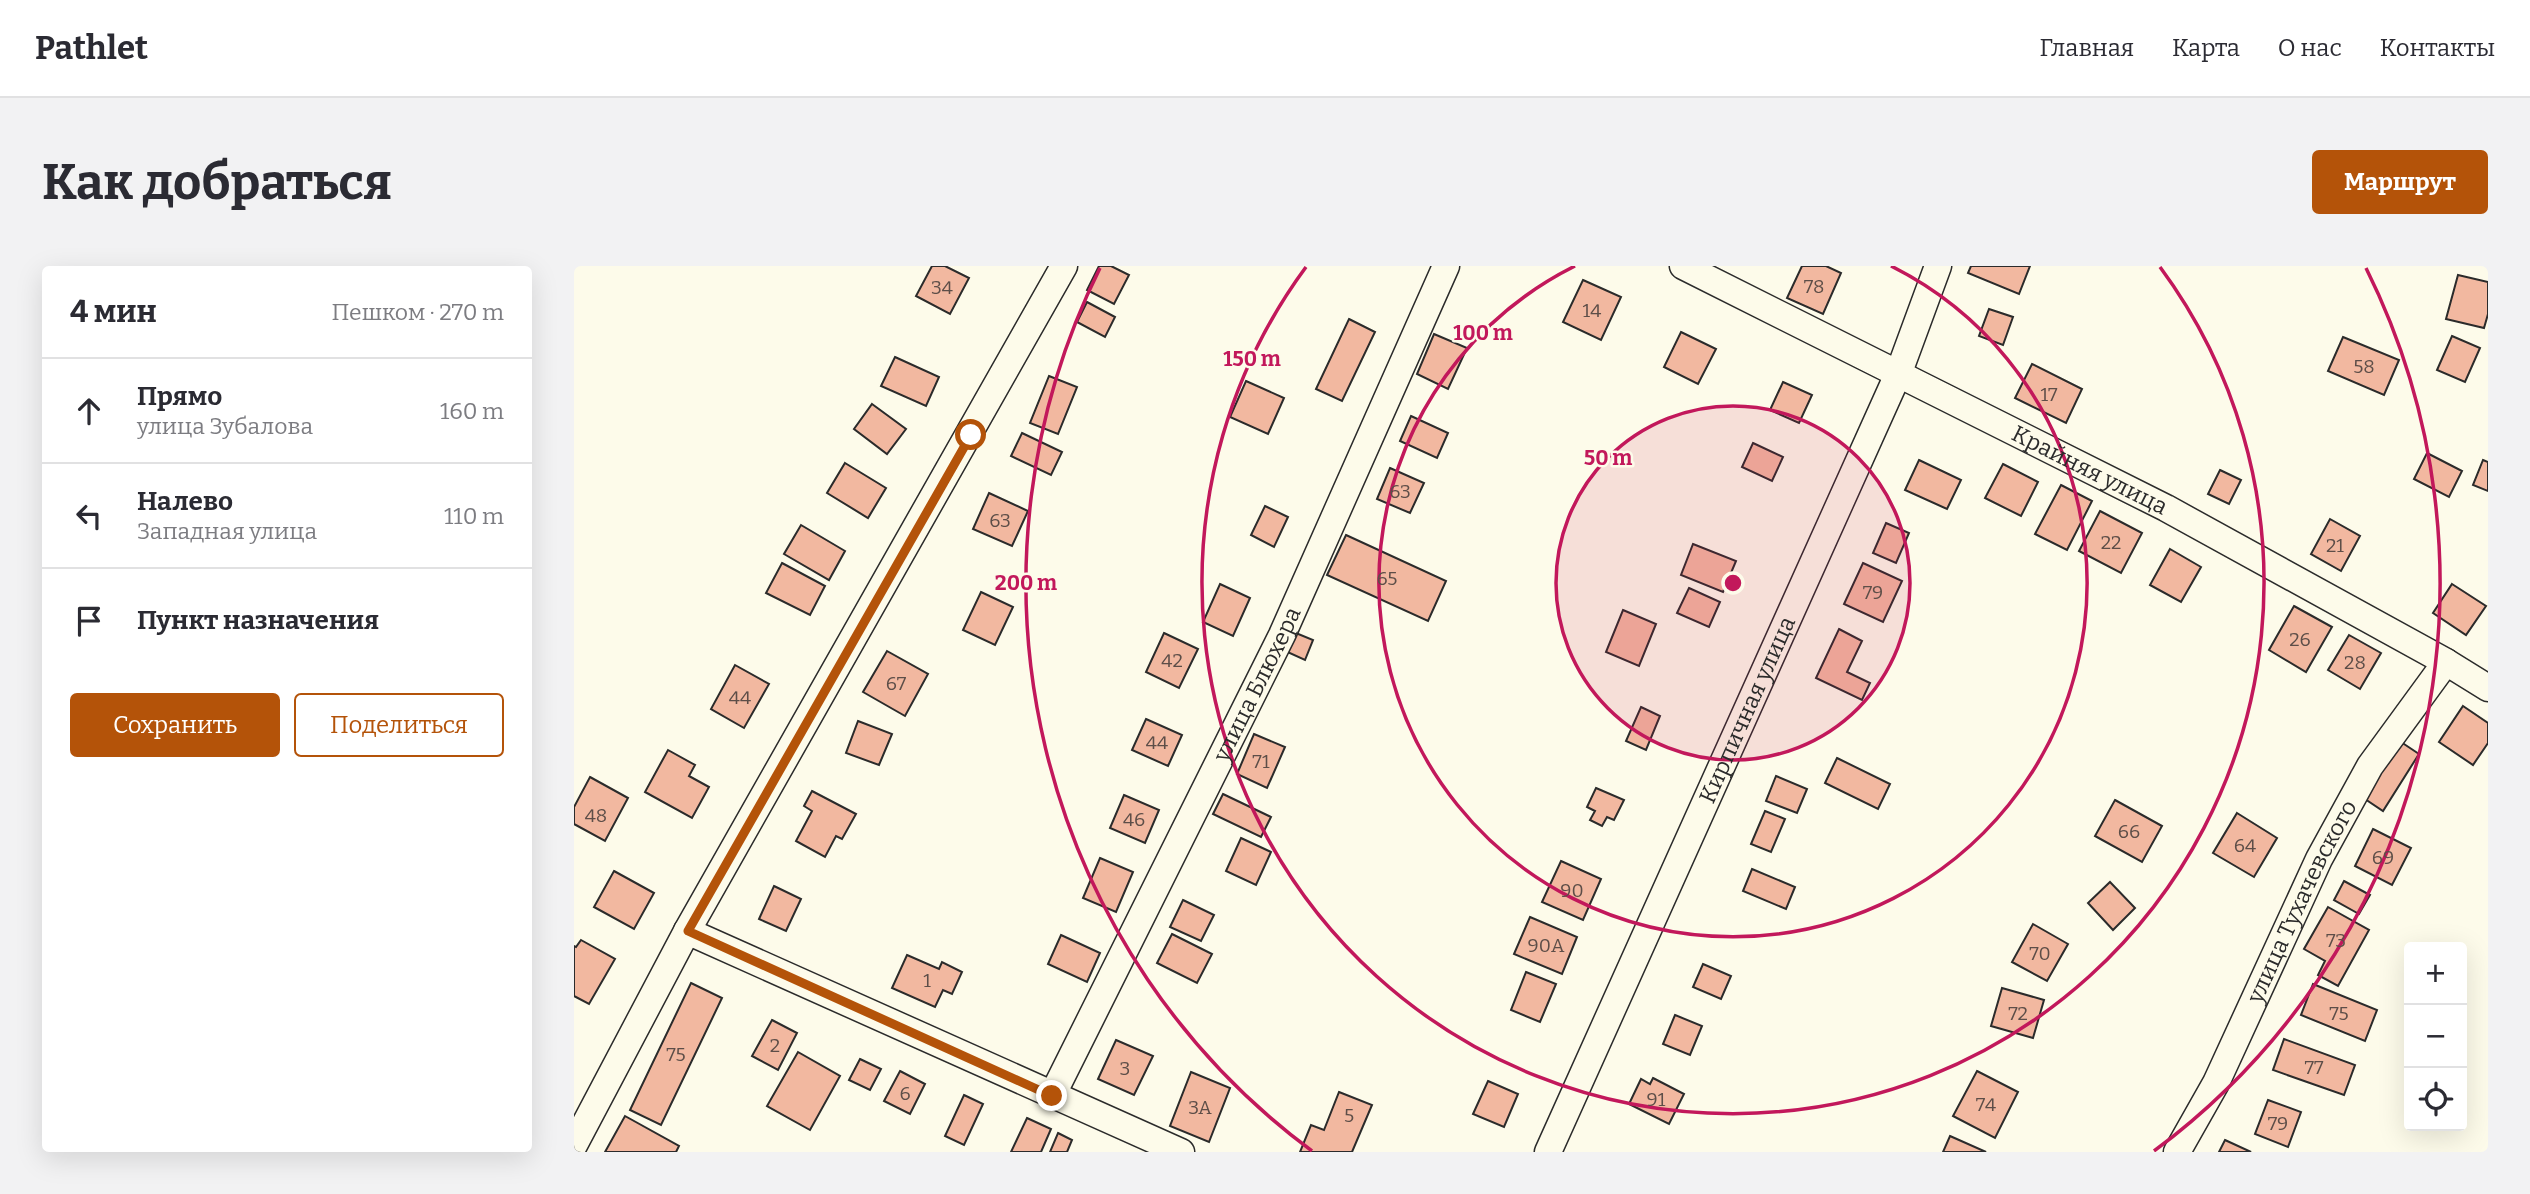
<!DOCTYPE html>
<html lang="ru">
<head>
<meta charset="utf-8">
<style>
  body { margin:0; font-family:Bitter,serif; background:#f2f2f3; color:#2b2b33 }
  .controls { position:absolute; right:21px; bottom:21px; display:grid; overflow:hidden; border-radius:7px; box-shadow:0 7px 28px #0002 }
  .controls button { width:63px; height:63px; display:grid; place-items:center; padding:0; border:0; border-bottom:2px solid #e1e1e2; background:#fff; color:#2b2b33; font:35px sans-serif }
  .stop { position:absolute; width:21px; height:21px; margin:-16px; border:5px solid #b45309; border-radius:50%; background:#fff }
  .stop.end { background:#b45309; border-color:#fff; box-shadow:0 2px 7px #0008 }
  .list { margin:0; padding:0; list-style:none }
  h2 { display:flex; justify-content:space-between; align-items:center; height:91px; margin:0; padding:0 28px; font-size:30px }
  h2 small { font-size:23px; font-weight:400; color:#7c7c81 }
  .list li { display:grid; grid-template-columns:46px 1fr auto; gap:21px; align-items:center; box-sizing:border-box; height:105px; padding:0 28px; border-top:2px solid #e1e1e2 }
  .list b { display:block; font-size:26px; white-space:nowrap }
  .list p { margin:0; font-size:23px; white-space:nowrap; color:#7c7c81 }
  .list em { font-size:23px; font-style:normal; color:#7c7c81 }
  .actions { display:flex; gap:14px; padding:21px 28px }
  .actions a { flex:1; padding:16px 0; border:2px solid #b45309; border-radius:7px; text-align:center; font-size:24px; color:#b45309 }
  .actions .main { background:#b45309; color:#fff }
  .icon { flex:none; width:38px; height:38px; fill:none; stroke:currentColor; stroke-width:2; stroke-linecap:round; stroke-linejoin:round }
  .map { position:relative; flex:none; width:1914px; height:886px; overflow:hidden; border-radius:7px }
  header { display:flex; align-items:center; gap:42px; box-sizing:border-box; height:98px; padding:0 35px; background:#fff; border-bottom:2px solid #e1e1e2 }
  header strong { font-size:33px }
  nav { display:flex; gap:38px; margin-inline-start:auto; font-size:24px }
  .intro { display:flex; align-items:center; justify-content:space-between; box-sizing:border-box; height:168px; padding:0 42px }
  h1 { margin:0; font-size:49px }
  .button { padding:18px 32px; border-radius:7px; background:#b45309; color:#fff; font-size:24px; font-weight:700 }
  main { display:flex; gap:42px; padding:0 42px }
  aside { flex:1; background:#fff; border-radius:7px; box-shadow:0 7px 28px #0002 }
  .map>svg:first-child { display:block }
  .building { fill:#f2b8a0; stroke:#2b2b2b; stroke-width:2 }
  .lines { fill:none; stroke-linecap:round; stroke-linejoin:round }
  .minor-casing { stroke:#2b2b2b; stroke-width:29 }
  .minor { stroke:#fdfbea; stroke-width:26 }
  .route { stroke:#b45309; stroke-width:9 }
  .ring { fill:none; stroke:#c2185b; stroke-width:3.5 }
  .labels { text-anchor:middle; stroke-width:5; stroke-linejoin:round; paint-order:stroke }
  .number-label { font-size:19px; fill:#5d4e48 }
  .street-label { font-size:23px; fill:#2b2b2b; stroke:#fdfbea }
  .centre { fill:#c2185b; stroke:#fdfbea; stroke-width:3.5 }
  .ring-label { font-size:21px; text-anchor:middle; font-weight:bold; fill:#c2185b; stroke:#fdfbea; stroke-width:5; stroke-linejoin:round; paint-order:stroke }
</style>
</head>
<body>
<header>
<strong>Pathlet</strong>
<nav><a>Главная</a><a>Карта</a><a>О нас</a><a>Контакты</a></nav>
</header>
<div class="intro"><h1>Как добраться</h1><a class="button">Маршрут</a></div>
<main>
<aside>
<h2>4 мин<small>Пешком · 270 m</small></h2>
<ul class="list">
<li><svg class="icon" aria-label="ahead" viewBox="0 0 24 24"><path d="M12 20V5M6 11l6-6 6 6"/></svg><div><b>Прямо</b><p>улица Зубалова</p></div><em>160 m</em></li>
<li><svg class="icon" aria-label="left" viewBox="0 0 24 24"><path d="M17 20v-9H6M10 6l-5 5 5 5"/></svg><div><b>Налево</b><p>Западная улица</p></div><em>110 m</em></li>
<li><svg class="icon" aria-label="arrive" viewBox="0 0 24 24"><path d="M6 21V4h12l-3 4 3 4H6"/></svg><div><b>Пункт назначения</b></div></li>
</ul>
<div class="actions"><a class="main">Сохранить</a><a>Поделиться</a></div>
</aside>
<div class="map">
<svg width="1914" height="886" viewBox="0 0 1914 886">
  <rect width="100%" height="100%" fill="#fdfbea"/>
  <g class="building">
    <path d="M358,0H371L395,12L376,48L342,30Z"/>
    <path d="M525,0H537L555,9L540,38L513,24Z"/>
    <path d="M1228,0H1252L1267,7L1249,48L1213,32Z"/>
    <path d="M1397,0H1456L1445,28L1394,7Z"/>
    <path d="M1884,9L1914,16V48L1910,62L1872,53Z"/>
    <path d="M1009,14L1047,31L1027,74L989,56Z"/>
    <path d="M513,36L541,51L531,71L503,56Z"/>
    <path d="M1415,43L1439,51L1429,79L1405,70Z"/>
    <path d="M775,53L801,66L768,135L742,123Z"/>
    <path d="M1107,66L1142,83L1124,118L1090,101Z"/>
    <path d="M860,68L893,82L874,123L843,108Z"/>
    <path d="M1878,70L1906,82L1891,116L1863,104Z"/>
    <path d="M1769,71L1825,94L1810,129L1754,105Z"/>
    <path d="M321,91L365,111L352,140L307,120Z"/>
    <path d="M1458,98L1508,123L1492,157L1441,132Z"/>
    <path d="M475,110L503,121L484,168L456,157Z"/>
    <path d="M672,115L710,132L694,168L656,151Z"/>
    <path d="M1209,116L1238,129L1225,157L1196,144Z"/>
    <path d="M298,138L332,163L313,188L280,163Z"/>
    <path d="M837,150L874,167L863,192L826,175Z"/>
    <path d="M448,167L488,186L477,209L437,190Z"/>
    <path d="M1179,177L1209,191L1198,215L1168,201Z"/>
    <path d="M1853,187L1888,205L1875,231L1840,213Z"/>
    <path d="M1345,194L1387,214L1373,243L1331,224Z"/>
    <path d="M1909,194L1914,196V225L1899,219Z"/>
    <path d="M271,197L312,222L294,252L253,227Z"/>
    <path d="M1429,198L1464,216L1447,250L1411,232Z"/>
    <path d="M816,202L850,217L836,247L803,233Z"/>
    <path d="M1646,204L1667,214L1655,238L1634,228Z"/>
    <path d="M1487,219L1518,235L1493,284L1461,268Z"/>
    <path d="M415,227L454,245L438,280L399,263Z"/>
    <path d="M691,240L714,251L700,281L677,269Z"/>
    <path d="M1526,245L1568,267L1547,307L1505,285Z"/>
    <path d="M1756,253L1786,270L1767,305L1737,288Z"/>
    <path d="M1312,257L1335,267L1322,297L1299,287Z"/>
    <path d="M227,259L271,285L255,314L210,288Z"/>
    <path d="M772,269L872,315L854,355L753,309Z"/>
    <path d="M1119,278L1162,295L1149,326L1107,309Z"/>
    <path d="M1596,283L1627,301L1607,336L1576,319Z"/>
    <path d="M208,297L251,320L236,349L192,327Z"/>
    <path d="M1289,297L1328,315L1309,356L1270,338Z"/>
    <path d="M646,318L676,332L659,370L629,356Z"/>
    <path d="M1878,318L1912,340L1892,369L1859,347Z"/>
    <path d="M1115,322L1146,336L1135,361L1103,347Z"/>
    <path d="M407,326L439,341L421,379L389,364Z"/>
    <path d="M1720,340L1758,361L1732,406L1695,384Z"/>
    <path d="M1049,344L1082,358L1065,400L1032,386Z"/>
    <path d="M1265,363L1288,375L1273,406L1296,417L1288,434L1242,412Z"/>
    <path d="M717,365L739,374L731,394L709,384Z"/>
    <path d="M590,367L624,383L605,422L572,406Z"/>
    <path d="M1775,369L1807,387L1786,423L1754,404Z"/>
    <path d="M313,385L354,408L331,450L289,426Z"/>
    <path d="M161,399L195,418L170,462L137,443Z"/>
    <path d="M1889,440L1914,457V477L1899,499L1865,476Z"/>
    <path d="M1067,441L1086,450L1072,484L1052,475Z"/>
    <path d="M572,453L608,469L594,500L558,484Z"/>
    <path d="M284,455L318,468L305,499L272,487Z"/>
    <path d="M680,468L711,481L693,522L663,508Z"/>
    <path d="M1824,474L1845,488L1809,545L1788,531Z"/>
    <path d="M94,484L121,499L115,510L135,521L118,552L71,526Z"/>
    <path d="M1263,492L1316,518L1304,543L1251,517Z"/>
    <path d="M1202,510L1233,523L1223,547L1192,535Z"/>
    <path d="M16,511L54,532L31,575L0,558V541Z"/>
    <path d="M1022,522L1050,534L1040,554L1033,551L1028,560L1016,554L1021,545L1013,541Z"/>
    <path d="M238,525L282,548L268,573L262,570L251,591L222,575L238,545L230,540Z"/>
    <path d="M649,528L697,551L687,571L639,548Z"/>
    <path d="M550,529L585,544L571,577L536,562Z"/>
    <path d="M1541,534L1588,560L1568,596L1521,570Z"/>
    <path d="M1191,545L1211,553L1197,586L1177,578Z"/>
    <path d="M1663,547L1703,572L1680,611L1639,587Z"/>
    <path d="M1799,563L1837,582L1818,619L1781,600Z"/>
    <path d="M667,572L697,586L682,619L652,605Z"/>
    <path d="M526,592L559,606L542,646L509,632Z"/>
    <path d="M987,595L1027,613L1009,654L968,636Z"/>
    <path d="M1178,603L1221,621L1212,643L1169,625Z"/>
    <path d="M40,605L80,627L60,663L20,641Z"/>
    <path d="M1770,615L1796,629L1785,648L1760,634Z"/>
    <path d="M1536,616L1561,642L1539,664L1514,637Z"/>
    <path d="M200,620L227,633L212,665L185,653Z"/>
    <path d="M609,634L640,649L627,675L596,661Z"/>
    <path d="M1754,641L1795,664L1764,720L1744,709L1751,695L1730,683Z"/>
    <path d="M956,651L1003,671L988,708L940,688Z"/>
    <path d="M1459,658L1494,678L1473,715L1438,696Z"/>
    <path d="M598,668L638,688L623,717L583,697Z"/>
    <path d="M487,669L526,687L513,716L474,698Z"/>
    <path d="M7,674L41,693L15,738L0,730V680L2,681Z"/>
    <path d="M333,689L365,703L368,696L388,706L378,728L369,724L361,741L318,722Z"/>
    <path d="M1129,698L1157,710L1147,733L1119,721Z"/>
    <path d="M952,706L982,718L966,756L937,744Z"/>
    <path d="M117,717L148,732L87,859L56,844Z"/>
    <path d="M1739,718L1803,744L1791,775L1727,749Z"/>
    <path d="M1428,722L1470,734L1459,772L1417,760Z"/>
    <path d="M1101,749L1128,760L1116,789L1089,778Z"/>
    <path d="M198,754L223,767L204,804L178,790Z"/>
    <path d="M1710,773L1781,799L1770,829L1699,804Z"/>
    <path d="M542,774L579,790L560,829L524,813Z"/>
    <path d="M224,786L266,810L236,864L193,840Z"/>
    <path d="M286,793L307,803L296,824L275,814Z"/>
    <path d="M326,805L351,818L336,848L310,835Z"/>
    <path d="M1403,805L1444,826L1421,872L1379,850Z"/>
    <path d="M617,806L656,822L635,876L596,860Z"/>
    <path d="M1079,812L1110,828L1095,858L1055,838L1067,813L1076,818Z"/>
    <path d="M914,815L944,828L930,861L899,848Z"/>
    <path d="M765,826L798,839L778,886H726L737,859L750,864Z"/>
    <path d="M390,829L409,838L390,879L371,870Z"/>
    <path d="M1694,834L1727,846L1714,881L1681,868Z"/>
    <path d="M51,850L105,880L102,886H31Z"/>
    <path d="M453,852L477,863L467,886H437Z"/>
    <path d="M484,867L498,874L493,886H476Z"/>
    <path d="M1376,870L1412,886H1369Z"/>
    <path d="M1651,874L1677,886H1645Z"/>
  </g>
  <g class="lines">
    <defs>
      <g id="minor">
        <path id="s1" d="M1109,0L1592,242L1872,396L1914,422"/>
        <path d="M113,665L607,886"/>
        <path id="s2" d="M478,830L708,369L872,0"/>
        <path d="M0,879L113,665L490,0"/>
        <path id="s3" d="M974,886L1325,106L1364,0"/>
        <path id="s4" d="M1603,886L1642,817L1745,593L1796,500L1872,396"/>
      </g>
    </defs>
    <use href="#minor" class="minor-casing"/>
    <use href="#minor" class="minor"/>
  </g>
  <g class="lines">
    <path class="route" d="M397,169L114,665L478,830"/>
  </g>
  <circle cx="1159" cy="317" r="177" fill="#c2185b" fill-opacity=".12"/>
  <g class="ring">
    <circle cx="1159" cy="317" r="177"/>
    <path d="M1317 0A354 354 0 1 1 1001 0"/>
    <path d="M1586 1A531 531 0 1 1 732 1"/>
    <path d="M738 885A707 707 0 0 1 526 2M1792 2A707 707 0 0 1 1580 885"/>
  </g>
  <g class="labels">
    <g class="number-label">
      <text x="1240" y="27">78</text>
      <text x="368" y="28">34</text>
      <text x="1018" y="51">14</text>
      <text x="1790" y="107">58</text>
      <text x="1475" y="135">17</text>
      <text x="826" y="232">63</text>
      <text x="426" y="261">63</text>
      <text x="1537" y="283">22</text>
      <text x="1761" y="286">21</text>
      <text x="813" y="319">65</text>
      <text x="1299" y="333">79</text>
      <text x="1726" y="380">26</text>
      <text x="598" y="401">42</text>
      <text x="1781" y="403">28</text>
      <text x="322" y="424">67</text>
      <text x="166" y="438">44</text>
      <text x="583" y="483">44</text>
      <text x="687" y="502">71</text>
      <text x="22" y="556">48</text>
      <text x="560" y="560">46</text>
      <text x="1555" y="572">66</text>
      <text x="1671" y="586">64</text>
      <text x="1809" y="598">69</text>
      <text x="998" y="631">90</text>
      <text x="1762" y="681">73</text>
      <text x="972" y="686">90А</text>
      <text x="1466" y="694">70</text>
      <text x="353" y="721">1</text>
      <text x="1444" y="754">72</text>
      <text x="1765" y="754">75</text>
      <text x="201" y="786">2</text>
      <text x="102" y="795">75</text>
      <text x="1740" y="808">77</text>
      <text x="551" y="809">3</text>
      <text x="331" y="834">6</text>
      <text x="1082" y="840">91</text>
      <text x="1412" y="845">74</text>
      <text x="626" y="848">3А</text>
      <text x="775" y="856">5</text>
      <text x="1704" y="864">79</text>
    </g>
    <g class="street-label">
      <text dy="8" stroke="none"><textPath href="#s1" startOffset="455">Крайняя улица</textPath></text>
      <text dy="8" stroke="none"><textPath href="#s2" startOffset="460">улица Блюхера</textPath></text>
      <text dy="8" stroke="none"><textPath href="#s3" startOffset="485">Кирпичная улица</textPath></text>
      <text dy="8" stroke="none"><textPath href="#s4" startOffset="280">улица Тухачевского</textPath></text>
    </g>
  </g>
  <circle cx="1159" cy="317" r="10" class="centre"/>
  <g class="ring-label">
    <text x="909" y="74">100 m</text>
    <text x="678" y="100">150 m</text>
    <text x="1034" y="199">50 m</text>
    <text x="452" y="324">200 m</text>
  </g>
</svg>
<div class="controls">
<button>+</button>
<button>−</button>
<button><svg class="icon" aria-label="locate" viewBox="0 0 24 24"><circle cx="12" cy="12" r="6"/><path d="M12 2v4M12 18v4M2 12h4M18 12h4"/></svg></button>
</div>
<div class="stop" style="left:397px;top:169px"></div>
<div class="stop end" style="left:478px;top:830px"></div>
</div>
</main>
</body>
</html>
